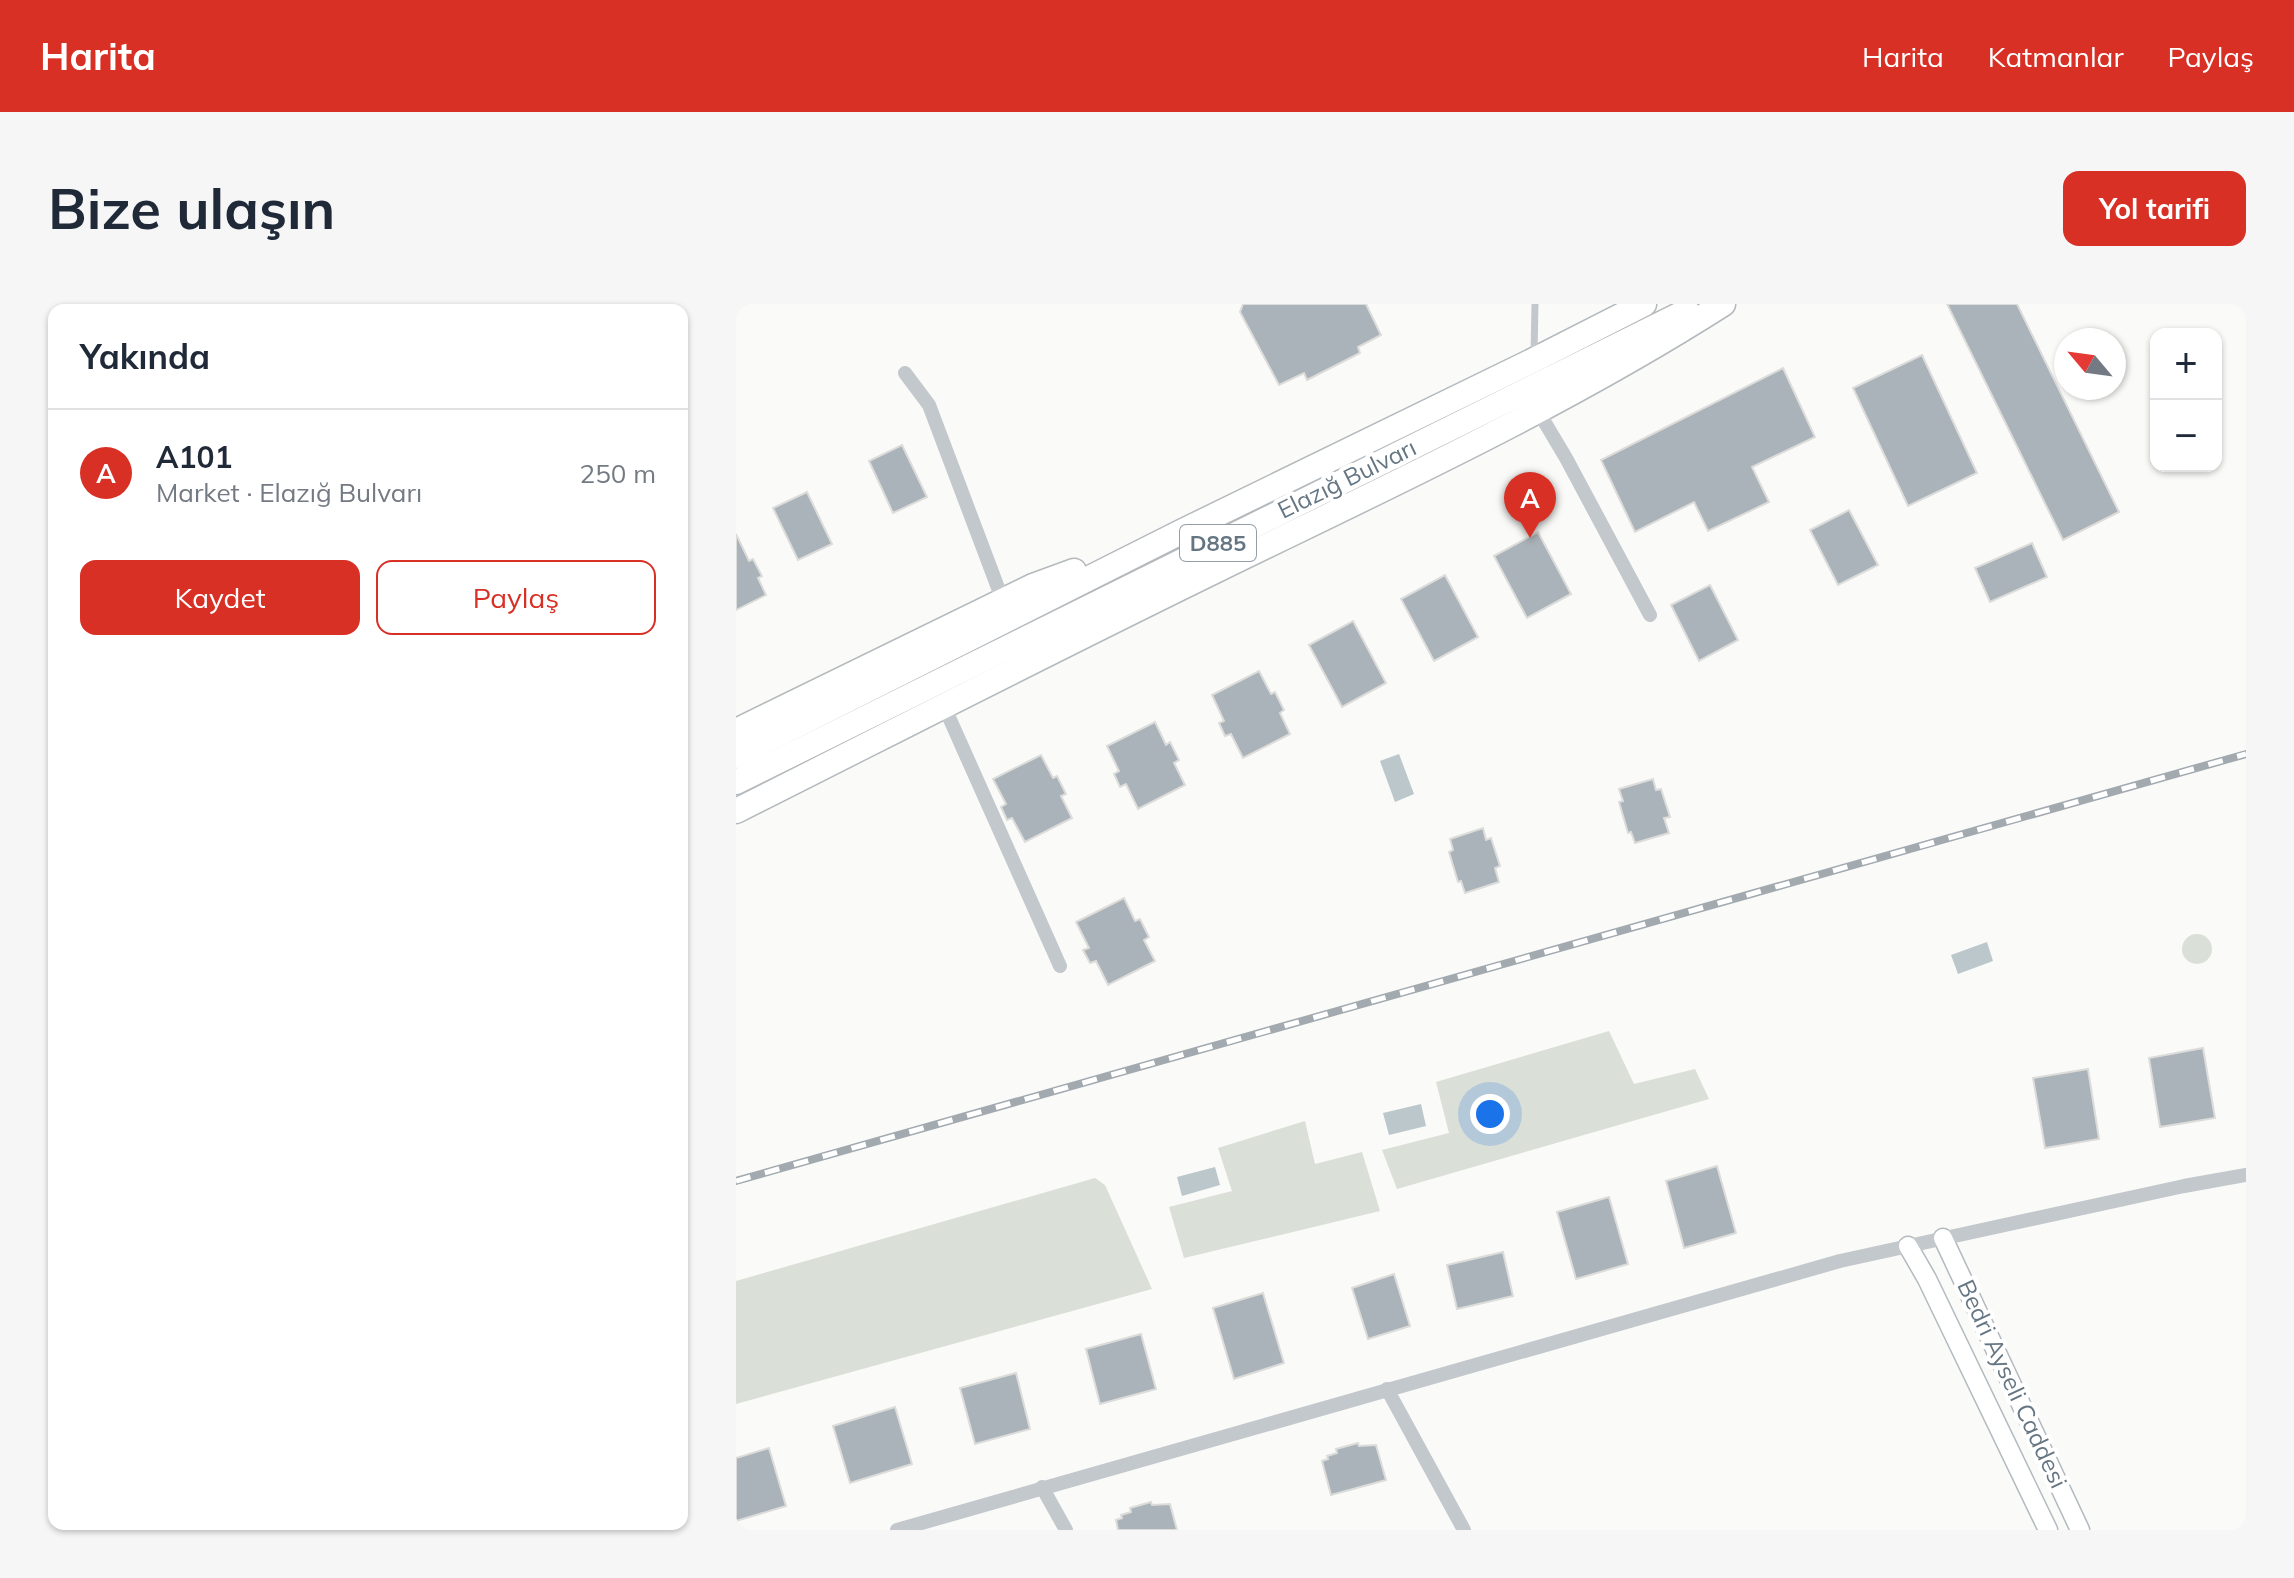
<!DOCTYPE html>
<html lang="tr">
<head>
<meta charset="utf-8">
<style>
  body { margin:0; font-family:Mulish,sans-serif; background:#f6f6f7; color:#1f2937 }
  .controls { position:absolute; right:24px; top:24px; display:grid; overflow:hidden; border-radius:16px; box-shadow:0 2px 6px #0004 }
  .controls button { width:72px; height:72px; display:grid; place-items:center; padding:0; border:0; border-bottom:2px solid #e0e1e3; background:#fff; color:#1f2937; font:40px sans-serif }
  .compass { position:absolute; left:1318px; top:24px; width:72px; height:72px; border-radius:50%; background:#fff; box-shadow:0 2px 6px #0004; rotate:299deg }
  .you { position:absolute; left:754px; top:810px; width:28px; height:28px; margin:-20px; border:6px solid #fff; border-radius:50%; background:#1a73e8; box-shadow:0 0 0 12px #1a73e833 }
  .badge { display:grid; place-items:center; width:52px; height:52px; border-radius:50%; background:#d93025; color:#fff; font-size:26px; font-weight:700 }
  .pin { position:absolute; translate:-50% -66px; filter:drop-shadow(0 2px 4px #0008) }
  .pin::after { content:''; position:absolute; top:42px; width:28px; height:24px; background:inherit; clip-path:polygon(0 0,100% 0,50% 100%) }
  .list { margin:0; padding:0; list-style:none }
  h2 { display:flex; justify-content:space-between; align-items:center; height:104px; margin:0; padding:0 32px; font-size:34px }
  h2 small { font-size:26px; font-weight:400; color:#747a83 }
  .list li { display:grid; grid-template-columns:52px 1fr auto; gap:24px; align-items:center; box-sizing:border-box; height:128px; padding:0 32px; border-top:2px solid #e0e1e3 }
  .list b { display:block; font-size:30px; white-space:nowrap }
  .list p { margin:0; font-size:26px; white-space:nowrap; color:#747a83 }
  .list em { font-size:26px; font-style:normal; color:#747a83 }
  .actions { display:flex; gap:16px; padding:24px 32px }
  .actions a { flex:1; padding:18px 0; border:2px solid #d93025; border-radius:16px; text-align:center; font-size:28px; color:#d93025 }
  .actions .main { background:#d93025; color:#fff }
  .map { position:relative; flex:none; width:1510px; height:1226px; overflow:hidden; border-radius:16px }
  header { display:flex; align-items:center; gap:48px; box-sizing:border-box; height:112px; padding:0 40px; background:#d93025; color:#fff }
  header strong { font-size:38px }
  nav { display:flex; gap:44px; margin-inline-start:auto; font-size:28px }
  .intro { display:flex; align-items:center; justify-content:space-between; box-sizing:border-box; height:192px; padding:0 48px }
  h1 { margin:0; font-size:56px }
  .button { padding:20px 36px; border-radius:16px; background:#d93025; color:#fff; font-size:28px; font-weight:700 }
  main { display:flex; gap:48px; padding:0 48px }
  aside { flex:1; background:#fff; border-radius:16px; box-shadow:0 2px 6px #0004 }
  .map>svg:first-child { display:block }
  .green { fill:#dadfd7 }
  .water { fill:#bbc7cb }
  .building { fill:#aab3b9; stroke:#dcdcda; stroke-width:2 }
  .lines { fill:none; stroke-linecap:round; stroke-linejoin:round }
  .secondary-casing { stroke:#b3babf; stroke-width:21 }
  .highway-casing { stroke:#b4b9bd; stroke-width:27 }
  .lane { stroke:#c3c8cc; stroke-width:7 }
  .street { stroke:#c3c8cc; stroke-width:14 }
  .secondary { stroke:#fff; stroke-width:18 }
  .highway { stroke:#fff; stroke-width:24 }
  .rail-casing { stroke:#a2aab0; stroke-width:8 }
  .rail { stroke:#fff; stroke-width:5; stroke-dasharray:15; stroke-linecap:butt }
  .labels { text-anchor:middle; stroke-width:8; stroke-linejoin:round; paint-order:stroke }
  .shield { fill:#fff; stroke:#939fa8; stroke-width:2 }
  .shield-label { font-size:22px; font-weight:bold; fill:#657683 }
  .street-label { font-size:24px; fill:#657683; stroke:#fff }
</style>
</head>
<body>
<header>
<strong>Harita</strong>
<nav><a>Harita</a><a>Katmanlar</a><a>Paylaş</a></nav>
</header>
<div class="intro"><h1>Bize ulaşın</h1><a class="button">Yol tarifi</a></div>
<main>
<aside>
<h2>Yakında<small></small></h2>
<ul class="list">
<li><span class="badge">A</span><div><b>A101</b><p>Market · Elazığ Bulvarı</p></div><em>250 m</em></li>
</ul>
<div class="actions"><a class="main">Kaydet</a><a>Paylaş</a></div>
</aside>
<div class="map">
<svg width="1510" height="1226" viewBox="0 0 1510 1226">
  <rect width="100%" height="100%" fill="#fafaf8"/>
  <g class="green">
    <circle cx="1461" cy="645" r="15"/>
    <path d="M873,727L898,780L959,765L973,795L661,885L646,846L713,829L700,778Z"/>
    <path d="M569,817L579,860L626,848L644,907L448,954L433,903L496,887L482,844Z"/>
    <path d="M359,874L369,881L416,985L0,1100V977Z"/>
  </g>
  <g class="water">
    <path d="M663,450L678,490L659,498L644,457Z"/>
    <path d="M1251,638L1257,657L1222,670L1215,651Z"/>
    <path d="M685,800L690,822L653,831L647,809Z"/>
    <path d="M479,863L484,881L446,892L441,873Z"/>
  </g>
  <g class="building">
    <path d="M507,0H630L645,31L622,43L624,49L571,76L568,69L543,81L504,8Z"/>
    <path d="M1211,0H1281L1383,208L1327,236Z"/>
    <path d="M1186,51L1241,169L1172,202L1117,84Z"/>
    <path d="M1047,64L1079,133L1016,163L1033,198L972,227L958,198L899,228L865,156Z"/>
    <path d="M166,141L191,193L157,209L133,157Z"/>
    <path d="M71,188L96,240L62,256L37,204Z"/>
    <path d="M1113,206L1142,261L1102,281L1074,226Z"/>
    <path d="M802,228L835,290L791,314L758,252Z"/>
    <path d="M0,230L13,257L17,255L26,272L22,274L30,291L0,306Z"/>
    <path d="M1296,239L1311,273L1254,298L1239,264Z"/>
    <path d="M709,271L742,333L698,357L665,295Z"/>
    <path d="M974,281L1002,336L963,357L935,301Z"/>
    <path d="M617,317L650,379L606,403L573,341Z"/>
    <path d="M523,367L535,390L539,388L548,406L544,409L554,430L507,454L495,430L489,432L483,419L488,417L476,391Z"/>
    <path d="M419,418L430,441L434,438L443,456L438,459L449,481L402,505L390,480L384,483L378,470L383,467L371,442Z"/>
    <path d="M305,451L317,474L321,472L330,490L325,492L336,514L289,538L276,514L271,516L265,503L270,500L257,475Z"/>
    <path d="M917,475L920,486L925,485L934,513L928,514L933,529L899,539L895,528L892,529L883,498L887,497L883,485Z"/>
    <path d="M747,524L750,536L755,534L764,562L759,564L763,578L729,589L725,577L722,578L713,548L717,546L714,535Z"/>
    <path d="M388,594L399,617L404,615L413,633L408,636L419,657L372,681L360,657L354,659L347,646L353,644L340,618Z"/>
    <path d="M1467,744L1479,814L1424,823L1413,754Z"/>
    <path d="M1352,765L1363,835L1309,844L1297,774Z"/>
    <path d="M981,862L1000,929L948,944L930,877Z"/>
    <path d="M873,893L892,960L840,975L821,908Z"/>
    <path d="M767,948L777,992L721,1005L711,961Z"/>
    <path d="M658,970L674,1022L632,1035L616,984Z"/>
    <path d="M527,989L548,1059L498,1075L477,1004Z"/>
    <path d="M405,1030L420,1085L364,1100L350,1045Z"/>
    <path d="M280,1069L294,1125L239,1140L224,1084Z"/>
    <path d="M159,1103L176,1160L114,1179L97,1122Z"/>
    <path d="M622,1139L623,1142L640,1141L650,1176L595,1191L586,1157L592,1155L591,1152L601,1149L600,1145Z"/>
    <path d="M33,1144L50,1202L0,1217V1154Z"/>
    <path d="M415,1198L416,1201L434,1200L441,1226H382L380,1216L386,1214L385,1211L395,1208L394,1204Z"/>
  </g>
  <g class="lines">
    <defs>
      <g id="secondary">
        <path d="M1207,934L1344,1226"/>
        <path d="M1172,942L1191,975L1312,1226"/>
      </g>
      <g id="highway">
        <path d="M0,427L297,282L338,267"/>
        <path d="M0,452L445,228L798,56L908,0"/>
        <path d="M0,478L951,7"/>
        <path d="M0,507C161,426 321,344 483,265C653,182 827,102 987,0"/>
      </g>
    </defs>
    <use href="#secondary" class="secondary-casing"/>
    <use href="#highway" class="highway-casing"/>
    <path class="lane" d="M798,50L799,0"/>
    <g class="street">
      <path d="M169,69L193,101L267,297"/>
      <path d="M802,107L830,154L914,311"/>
      <path d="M208,402L324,662"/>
      <path d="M651,1085L728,1226"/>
      <path d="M306,1183L330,1226"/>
      <path d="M161,1226L1104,957L1448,882L1510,871"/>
    </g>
    <use href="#secondary" class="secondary"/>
    <use href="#highway" class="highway"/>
    <defs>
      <path id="rail" d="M0,877L1510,450"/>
    </defs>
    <use href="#rail" class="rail-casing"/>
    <use href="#rail" class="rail"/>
  </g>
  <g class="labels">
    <rect class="shield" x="444" y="221" width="76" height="36" rx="6"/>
    <g class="shield-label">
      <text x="482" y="247">D885</text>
    </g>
    <g class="street-label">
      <text transform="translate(611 175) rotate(-26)" y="8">Elazığ Bulvarı</text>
      <text transform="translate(1276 1080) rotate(65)" y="8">Bedri Ayseli Caddesi</text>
    </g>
  </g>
</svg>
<div class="controls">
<button>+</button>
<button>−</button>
</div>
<svg class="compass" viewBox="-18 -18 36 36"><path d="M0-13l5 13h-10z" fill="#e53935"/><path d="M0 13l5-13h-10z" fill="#747a83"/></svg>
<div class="you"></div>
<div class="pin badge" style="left:794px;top:234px">A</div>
</div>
</main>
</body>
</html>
